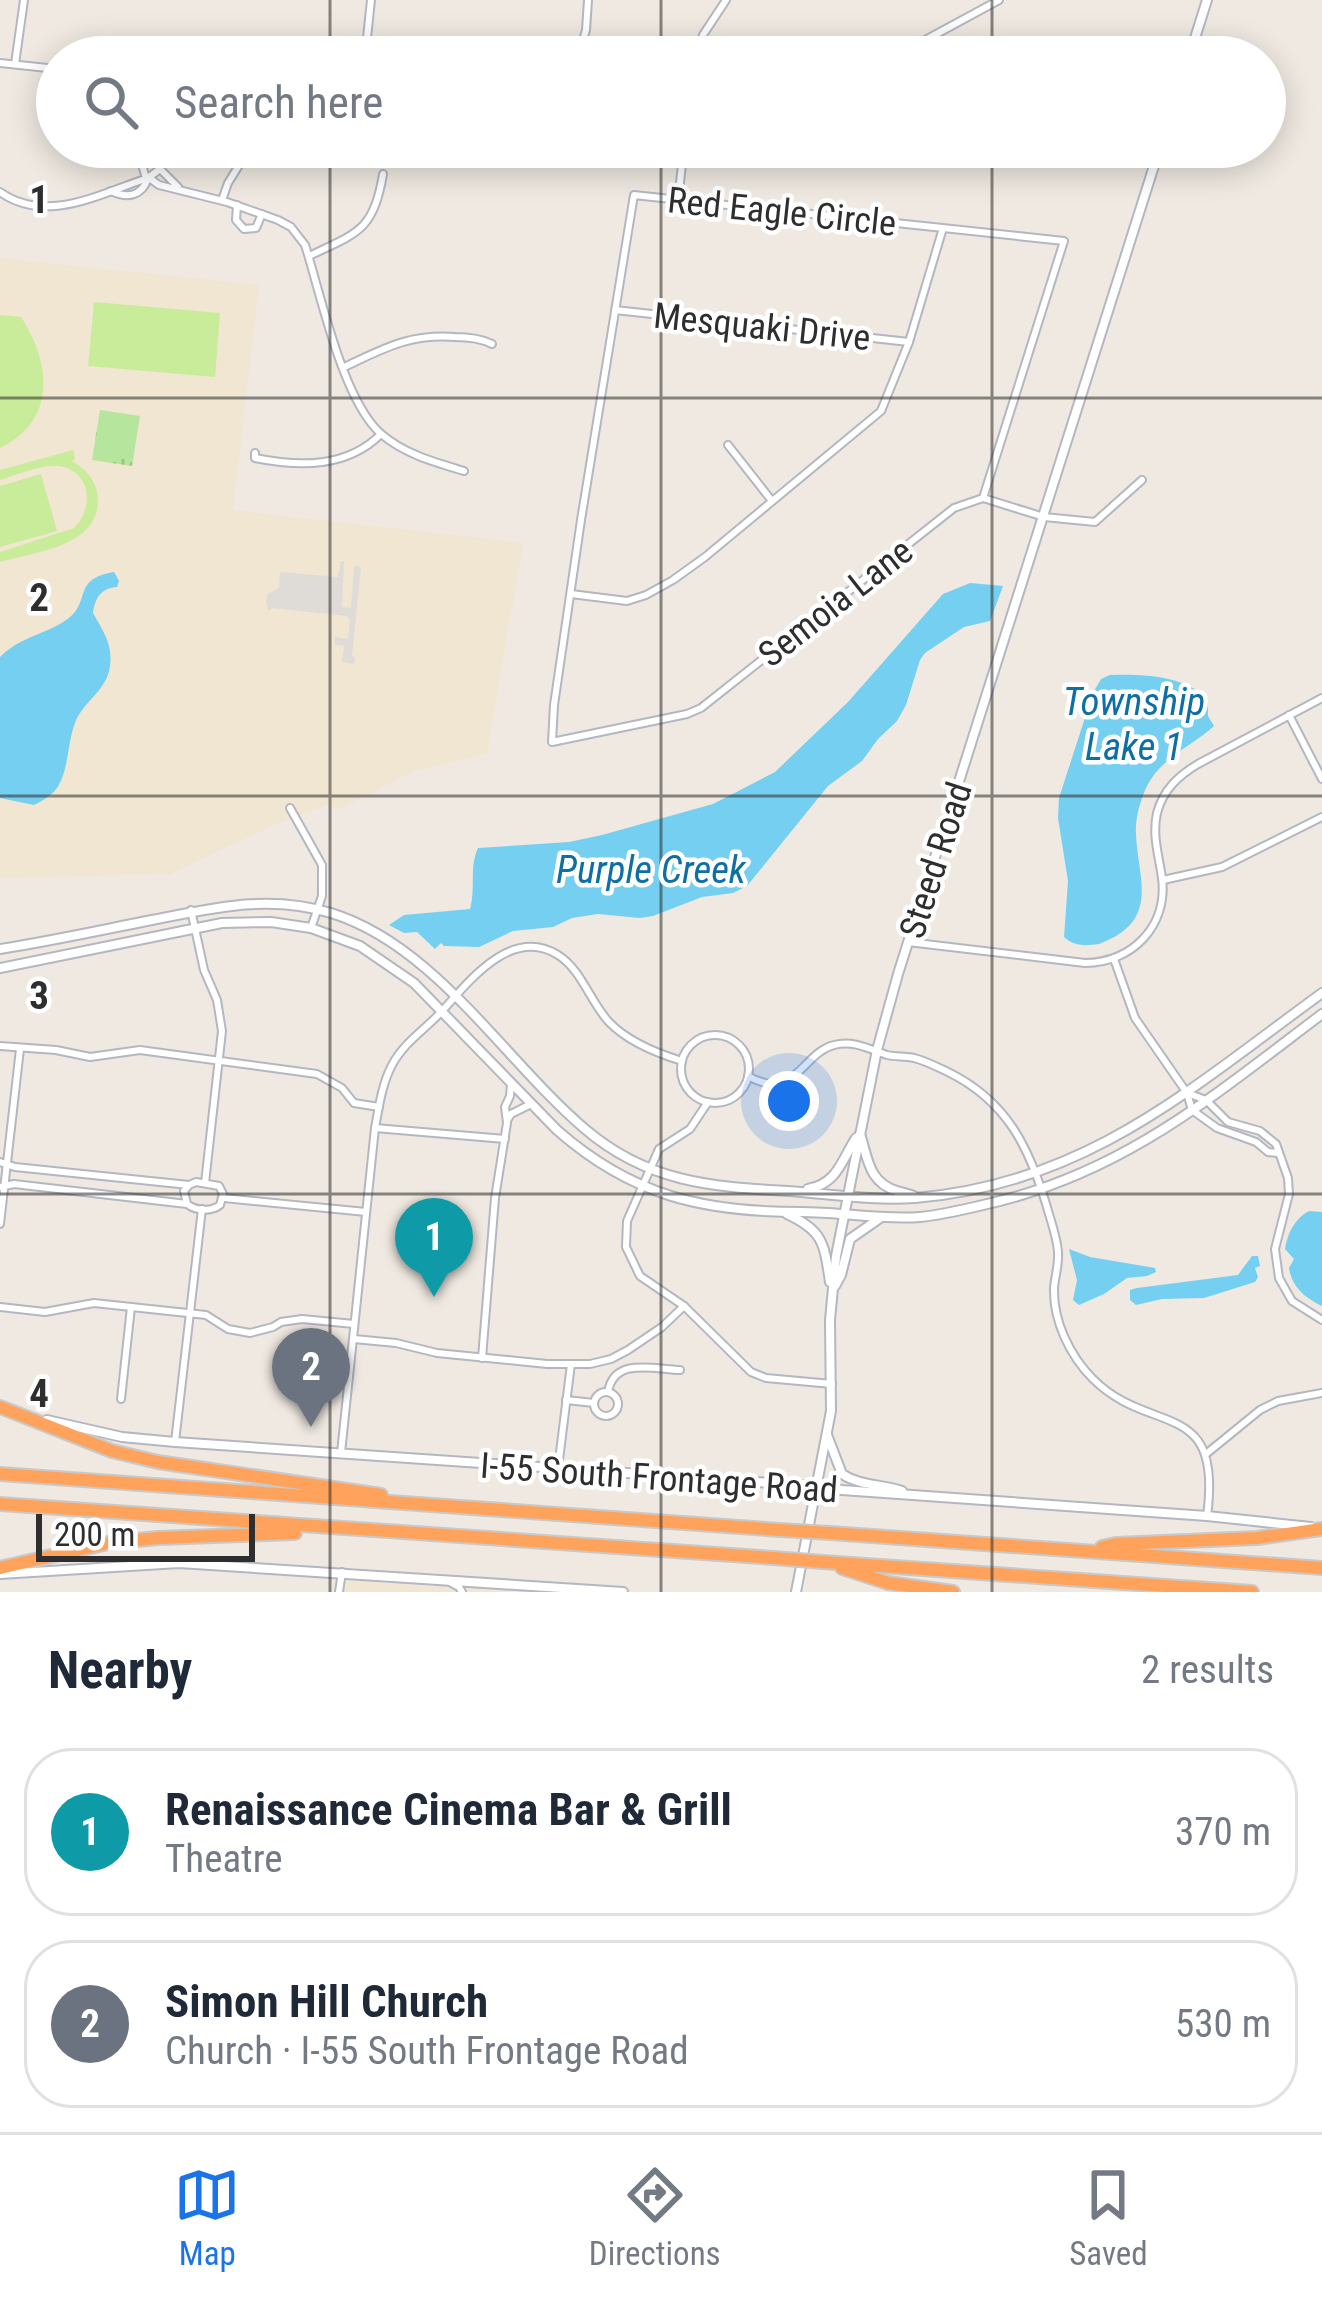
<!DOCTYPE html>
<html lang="en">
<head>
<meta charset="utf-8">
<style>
  body { margin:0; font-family:"Roboto Condensed",sans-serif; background:#f2f2f3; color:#1f2937 }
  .scale { position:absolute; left:36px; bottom:30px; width:219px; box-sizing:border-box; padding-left:12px; border:6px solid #2e2e2e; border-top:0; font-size:33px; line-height:42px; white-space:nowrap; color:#2e2e2e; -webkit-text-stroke:9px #fff; paint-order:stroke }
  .you { position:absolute; left:789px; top:1101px; width:42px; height:42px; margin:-30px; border:9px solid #fff; border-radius:50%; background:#1a73e8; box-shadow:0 0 0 18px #1a73e833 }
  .badge { display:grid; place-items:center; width:78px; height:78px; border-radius:50%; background:#1a73e8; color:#fff; font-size:39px; font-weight:700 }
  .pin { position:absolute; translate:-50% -99px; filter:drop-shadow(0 3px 6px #0008) }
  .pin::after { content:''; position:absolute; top:63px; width:42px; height:36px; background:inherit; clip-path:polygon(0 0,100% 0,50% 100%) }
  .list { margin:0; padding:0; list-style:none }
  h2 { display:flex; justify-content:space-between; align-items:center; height:156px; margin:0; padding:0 48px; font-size:51px }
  h2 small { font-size:39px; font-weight:400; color:#747a83 }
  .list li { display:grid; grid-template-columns:78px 1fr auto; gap:36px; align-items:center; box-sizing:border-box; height:168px; margin:0 24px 24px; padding:0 24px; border:3px solid #e0e1e3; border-radius:48px }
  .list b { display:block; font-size:45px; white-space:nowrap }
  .list p { margin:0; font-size:39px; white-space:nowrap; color:#747a83 }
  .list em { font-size:39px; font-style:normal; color:#747a83 }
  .icon { flex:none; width:66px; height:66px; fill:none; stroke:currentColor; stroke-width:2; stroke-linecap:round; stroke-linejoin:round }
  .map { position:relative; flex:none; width:1322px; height:1592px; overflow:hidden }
  .search { position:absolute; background:#fff; box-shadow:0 6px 30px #0003; left:36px; right:36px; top:36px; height:132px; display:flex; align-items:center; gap:30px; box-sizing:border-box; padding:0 42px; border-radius:66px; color:#747a83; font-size:45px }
  .sheet { height:540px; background:#fff }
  nav { display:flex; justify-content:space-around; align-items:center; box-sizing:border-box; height:168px; border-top:3px solid #e0e1e3; background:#fff; font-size:33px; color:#747a83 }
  nav a { display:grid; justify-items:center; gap:6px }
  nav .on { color:#1a73e8 }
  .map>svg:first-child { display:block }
  .education { fill:#f0e6d1 }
  .park { fill:url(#park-tufts) }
  .pitch { fill:#c9ec9a }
  .plaza { fill:#dfdcd8 }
  .water { fill:#75cff0 }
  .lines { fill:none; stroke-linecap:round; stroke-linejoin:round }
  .minor-casing { stroke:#b4b7c1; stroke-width:10 }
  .tertiary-casing { stroke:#b4b7c1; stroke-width:12 }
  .motorway-casing { stroke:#c9c9c9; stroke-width:16 }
  .minor { stroke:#fff; stroke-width:6 }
  .tertiary { stroke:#fff; stroke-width:8 }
  .motorway { stroke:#ffa35c; stroke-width:12 }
  .motorway-bridge-casing { stroke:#c9c9c9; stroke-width:16; stroke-linecap:butt }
  .motorway-bridge { stroke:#ffa35c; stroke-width:12 }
  .grid { fill:none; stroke:#2e2e2e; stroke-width:3; stroke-opacity:0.55 }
  .labels { text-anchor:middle; stroke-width:9; stroke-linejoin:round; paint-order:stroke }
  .street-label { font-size:36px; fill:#2e2e2e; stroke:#fff }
  .water-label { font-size:39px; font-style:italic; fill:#0d6fa3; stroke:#fff }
  .grid-label { font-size:39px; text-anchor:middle; font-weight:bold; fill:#2e2e2e; stroke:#fff; stroke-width:9; stroke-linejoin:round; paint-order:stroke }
</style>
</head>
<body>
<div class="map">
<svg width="1322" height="1592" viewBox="0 0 1322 1592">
  <defs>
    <pattern id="park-tufts" width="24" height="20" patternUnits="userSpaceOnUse" patternTransform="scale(3)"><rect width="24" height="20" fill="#b6e59e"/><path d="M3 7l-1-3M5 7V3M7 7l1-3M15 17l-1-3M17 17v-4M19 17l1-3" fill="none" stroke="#9dc588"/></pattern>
  </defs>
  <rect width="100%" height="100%" fill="#efe9e1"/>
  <g class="education">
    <path d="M0,258L259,285L233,510L523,543L487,754L414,771L346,806L336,809L328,805L276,824L170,874L0,878Z"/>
    <path d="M354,1581L513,1592H343L348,1584Z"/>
  </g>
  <path class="park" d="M100,410L140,416L132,466L92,460Z"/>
  <g class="pitch">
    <path d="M94,302L220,313L215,377L88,366Z"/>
    <path d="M0,315L21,317C51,363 57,420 0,448Z"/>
    <path d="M73,450L75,459L72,461C87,470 97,481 98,499C99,547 34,552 0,562V552L74,528C94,509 92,471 59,466C41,464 17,475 0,480V470Z"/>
    <path d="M41,474L57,531L0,547V486Z"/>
  </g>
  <path class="plaza" d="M341,561H344L342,607L351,608L354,566L361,567L352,656L355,657L354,664L342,662L344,646L335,645V637L348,639L350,620L347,616L272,608L269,611L266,603L268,594L279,588L280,572L338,577Z"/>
  <g class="water">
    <path d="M114,572L119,581L117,587C101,588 95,598 93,613C103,631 113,644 110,666C107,691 83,701 75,723C67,743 69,770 57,788C51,796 42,801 34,805L0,798V657C21,636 48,634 69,618C91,601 72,579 114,572Z"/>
    <path d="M970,583L1003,586L990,621L964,627L925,653L920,660L906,705L897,721L878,739L862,761L828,786L747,886L733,893L702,897L653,916L640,918L598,914L572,918L553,927L513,931L479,947L444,946L441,943L435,949L417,932L404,933L389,925L404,915L470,909C476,888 469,867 478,848L569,842L602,835L713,804L775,772L848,702L943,594Z"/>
    <path d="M1110,675C1144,674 1182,675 1208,699V716L1214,726C1191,747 1161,757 1146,788C1140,802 1135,818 1136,834C1137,872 1157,912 1116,936C1112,938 1102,943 1099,944C1086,946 1073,946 1064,937L1068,881L1058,818L1059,798L1093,693L1101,679Z"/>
    <path d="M1309,1211L1322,1212V1306C1305,1298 1292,1287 1289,1268L1294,1259L1285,1249C1287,1234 1295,1218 1309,1211Z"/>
    <path d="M1069,1249L1090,1257L1155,1268L1156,1272L1147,1276L1127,1278L1104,1294L1079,1305L1073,1300L1077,1280Z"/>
    <path d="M1252,1256H1258L1260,1266L1255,1268L1258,1277L1255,1282L1204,1298L1162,1299L1136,1305L1130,1300V1290L1137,1288L1238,1275Z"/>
  </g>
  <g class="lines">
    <defs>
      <g id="minor">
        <path d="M702,51L699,46L703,35L726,0"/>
        <path d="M365,57L371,0"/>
        <path d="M578,57L586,30L588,0"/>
        <path d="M894,57L999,0"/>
        <path d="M0,63L57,69"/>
        <path d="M15,64L24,0"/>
        <path d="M137,147L145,175L159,185L227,202L278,220L291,227L305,245C321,295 342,398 380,433C404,454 434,462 464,471"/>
        <path d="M147,147L160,169L178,187"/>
        <path d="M111,191C128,199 142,196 148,178"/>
        <path d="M0,192C47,225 101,193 148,178L160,169"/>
        <path d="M222,200L228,183L246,154"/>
        <path d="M678,200L684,147"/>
        <path d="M237,205L236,220L244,229L256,228L262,214"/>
        <path d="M309,256C357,233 374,231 383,174"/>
        <path d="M615,310L909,342"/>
        <path d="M344,367C385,348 408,334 455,337C468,337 480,338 492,344"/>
        <path d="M728,445L772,501"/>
        <path d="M255,453V458C300,467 347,468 381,434"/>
        <path d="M983,498L1064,241L634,195L581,520L554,705L552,742L687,714L701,708L954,508L983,498L1044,517L1095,522L1142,480"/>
        <path d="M571,594L627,601L646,595L673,580L705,557L881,411L909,342L943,228"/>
        <path d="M1289,715L1322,779"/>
        <path d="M290,808L322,865V896L311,928"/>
        <path d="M1163,880L1222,867L1322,817"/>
        <path d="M191,910L204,970L217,1000L222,1031L205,1183"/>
        <path d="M908,942L1085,963C1132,963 1168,926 1162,878C1159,856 1152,836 1157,813C1163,790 1178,776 1198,764L1322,698"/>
        <path d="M1114,959L1135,1018L1187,1093L1192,1110L1217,1128L1256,1142L1268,1152L1278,1153"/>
        <circle cx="715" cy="1069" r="34"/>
        <path d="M0,1046L56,1050L90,1057L140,1050L317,1074L342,1088L354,1103L379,1107"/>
        <path d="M748,1076C795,1103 802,1053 834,1045C854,1040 869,1049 887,1055C895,1057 905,1056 914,1058C926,1061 937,1067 948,1072C1007,1101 1029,1147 1047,1207C1051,1222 1057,1237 1058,1252C1059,1264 1055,1276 1054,1288C1053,1321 1070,1356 1093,1379C1151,1437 1223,1396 1207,1516"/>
        <path d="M1187,1093L1206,1100L1228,1122L1260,1131L1276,1144L1288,1178L1289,1194L1275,1249L1279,1278L1292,1301L1322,1320"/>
        <path d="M708,1102L690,1129L659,1149L627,1221L626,1247L640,1276L684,1306L751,1372L766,1378L832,1384"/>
        <path d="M508,1119L511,1114L531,1104"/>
        <path d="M375,1128L505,1139"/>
        <path d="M0,1162L15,1167L189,1185"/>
        <path d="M196,1182L219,1186L223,1194L220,1205C211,1212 196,1211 187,1204L184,1191L189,1185Z"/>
        <path d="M0,1187L14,1184L187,1204"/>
        <path d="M224,1198L366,1212"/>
        <path d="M0,1224L20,1049"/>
        <path d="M0,1307L45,1312L94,1303L206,1315L228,1329L250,1333L273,1327L281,1322L302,1319L354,1324"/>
        <path d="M354,1339L396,1343L437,1353L547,1364H590L611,1359L628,1350L662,1327L684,1306"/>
        <path d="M482,1358L495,1198L507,1123L505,1107L510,1096L511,1084"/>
        <path d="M608,1392C614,1357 653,1369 680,1370"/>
        <circle cx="606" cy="1404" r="12"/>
        <path d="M121,1399L131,1307"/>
        <path d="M566,1400L594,1403"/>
        <path d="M175,1442L202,1209"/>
        <path d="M341,1453L375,1128C379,1106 382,1084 392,1065C404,1042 426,1029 443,1010C470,980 512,926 558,955C582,970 590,1002 609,1022C628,1042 656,1053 682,1061"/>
        <path d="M1206,1454L1260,1410L1278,1401L1322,1393"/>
        <path d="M558,1468L571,1364"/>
        <path d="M448,1581L459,1587L462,1592"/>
        <path d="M339,1592L342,1572"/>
      </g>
      <g id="tertiary">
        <path d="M1189,57L1207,0"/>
        <path d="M0,949C51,941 101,930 152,920C214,908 268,894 331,913C435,945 504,1060 585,1129C647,1182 711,1187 788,1191C831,1194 872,1201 915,1198C1086,1184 1190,1089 1322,993"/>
        <path d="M0,968L222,923L271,922L311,928L360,946L414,983L557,1130C632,1196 703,1212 801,1212C841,1212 880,1220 920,1217C941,1215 962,1210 983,1205C1121,1175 1212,1097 1322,1014"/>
        <path d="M860,1134C868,1158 868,1182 897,1191C903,1193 910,1194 916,1197"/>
        <path d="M808,1189C838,1183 841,1161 856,1138"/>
        <path d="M787,1214C824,1231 824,1244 830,1282"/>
        <path d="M835,1286L841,1275L850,1239L880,1218"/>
        <path d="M47,1420L122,1437L175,1442L816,1486L842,1490L1207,1516L1311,1527"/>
        <path d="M827,1435L842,1474C860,1486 882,1484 902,1491"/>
        <path d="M0,1574L179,1563L623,1592"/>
        <path d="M796,1592L831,1411L830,1320L836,1256L877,1050L898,974L1160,147"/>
      </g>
      <g id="motorway">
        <path d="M0,1407L112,1451L158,1462L381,1495"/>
        <path d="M0,1474L780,1530"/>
        <path d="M0,1504L774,1558"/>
        <path d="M830,1533L1322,1568"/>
        <path d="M1102,1547L1116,1544L1257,1538L1322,1529"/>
        <path d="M823,1562L1252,1592"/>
        <path d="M0,1568L108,1543L158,1538L295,1533"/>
        <path d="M842,1568L888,1583L953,1592"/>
      </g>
    </defs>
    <use href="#minor" class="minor-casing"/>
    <use href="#tertiary" class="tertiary-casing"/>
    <use href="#motorway" class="motorway-casing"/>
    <use href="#minor" class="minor"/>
    <use href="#tertiary" class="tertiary"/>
    <use href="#motorway" class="motorway"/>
    <defs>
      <g id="motorway-bridge">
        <path d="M780,1530L830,1533"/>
        <path d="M774,1558L823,1562"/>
      </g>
    </defs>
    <use href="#motorway-bridge" class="motorway-bridge-casing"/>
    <use href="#motorway-bridge" class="motorway-bridge"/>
  </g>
  <path class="grid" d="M330,0V57M661,0V57M992,0V57M330,147V1592M661,147V1592M992,147V1592M0,398H1322M0,796H1322M0,1194H1322"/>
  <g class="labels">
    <g class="street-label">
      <text transform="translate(782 211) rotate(6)" y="13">Red Eagle Circle</text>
      <text transform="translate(762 326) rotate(6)" y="13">Mesquaki Drive</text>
      <text transform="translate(835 602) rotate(-38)" y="13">Semoia Lane</text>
      <text transform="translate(935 860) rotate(-72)" y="13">Steed Road</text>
      <text transform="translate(659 1477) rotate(4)" y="13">I-55 South Frontage Road</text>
    </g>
    <g class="water-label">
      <text x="1134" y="715">Township<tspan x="1134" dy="45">Lake 1</tspan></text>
      <text x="651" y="883">Purple Creek</text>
    </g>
  </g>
  <g class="grid-label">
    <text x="39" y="213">1</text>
    <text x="39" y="611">2</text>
    <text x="39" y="1009">3</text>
    <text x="39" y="1407">4</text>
  </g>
</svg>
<div class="scale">200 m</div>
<div class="you"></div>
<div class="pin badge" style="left:434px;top:1297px;background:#0f9aa8">1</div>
<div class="pin badge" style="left:311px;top:1427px;background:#6b7280">2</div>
<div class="search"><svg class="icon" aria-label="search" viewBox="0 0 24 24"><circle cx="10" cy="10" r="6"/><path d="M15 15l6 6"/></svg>Search here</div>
</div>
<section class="sheet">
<h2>Nearby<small>2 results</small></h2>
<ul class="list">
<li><span class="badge" style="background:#0f9aa8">1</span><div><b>Renaissance Cinema Bar &amp; Grill</b><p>Theatre</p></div><em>370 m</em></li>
<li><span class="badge" style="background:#6b7280">2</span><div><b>Simon Hill Church</b><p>Church · I-55 South Frontage Road</p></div><em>530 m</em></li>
</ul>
</section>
<nav>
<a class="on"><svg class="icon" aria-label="map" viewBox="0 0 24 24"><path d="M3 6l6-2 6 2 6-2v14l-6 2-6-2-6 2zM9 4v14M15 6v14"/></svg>Map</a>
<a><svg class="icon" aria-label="directions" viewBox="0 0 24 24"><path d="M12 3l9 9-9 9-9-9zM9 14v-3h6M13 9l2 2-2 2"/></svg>Directions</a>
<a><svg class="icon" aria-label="saved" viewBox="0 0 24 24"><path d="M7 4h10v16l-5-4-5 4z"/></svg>Saved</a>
</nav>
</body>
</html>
